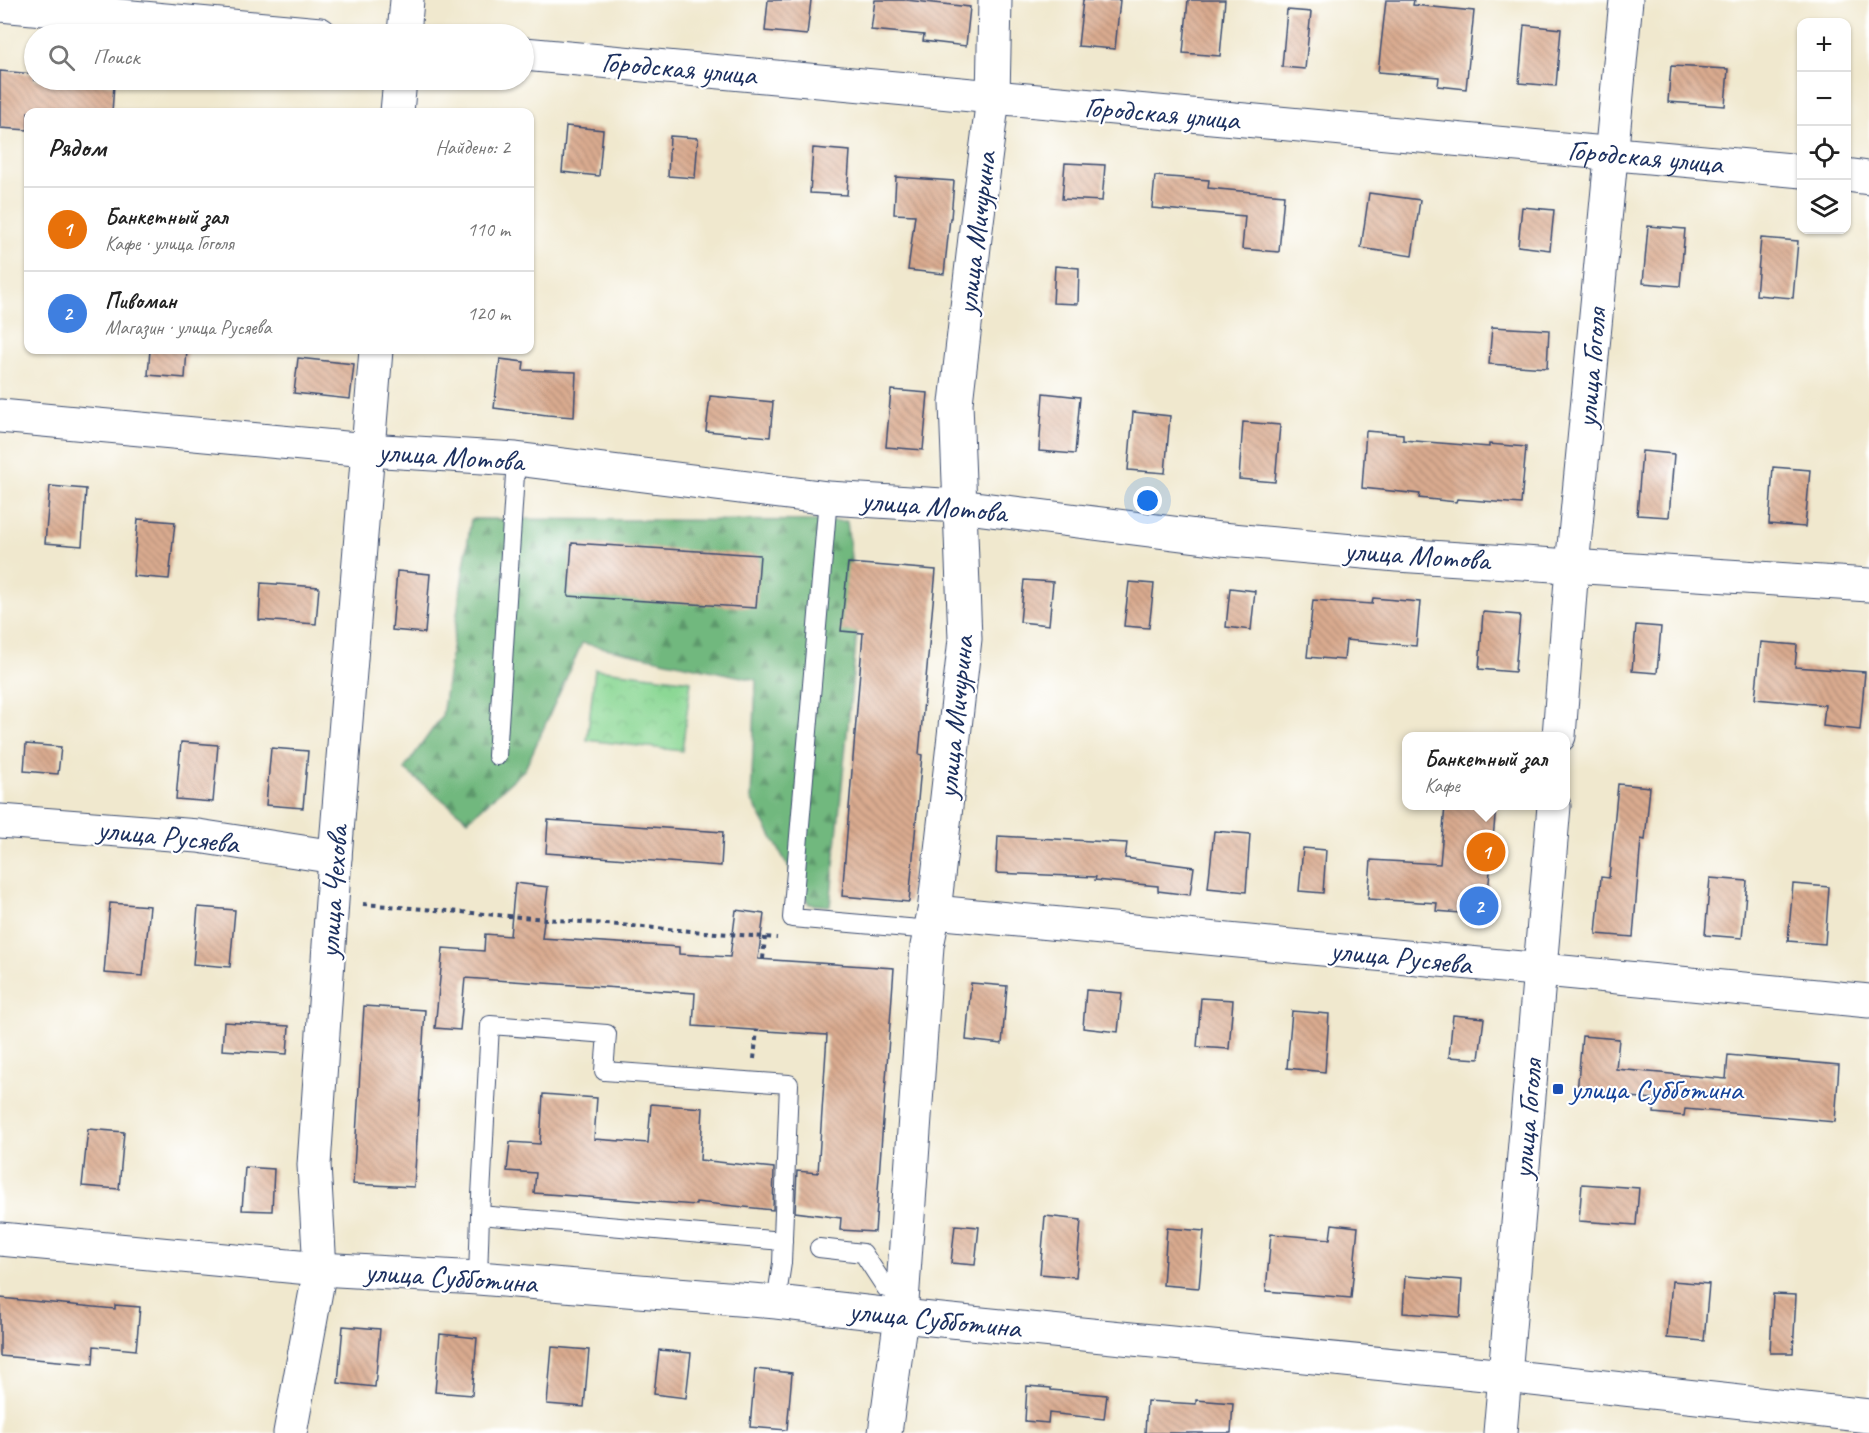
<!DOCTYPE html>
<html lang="ru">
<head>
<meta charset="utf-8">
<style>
  body { margin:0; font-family:Caveat,sans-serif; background:#f6f6f6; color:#222 }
  .controls { position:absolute; right:18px; top:18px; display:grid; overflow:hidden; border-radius:12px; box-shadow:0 2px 4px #0004 }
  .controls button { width:54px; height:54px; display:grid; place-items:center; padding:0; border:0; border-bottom:2px solid #e0e0e0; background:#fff; color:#222; font:30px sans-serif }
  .you { position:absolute; left:1148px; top:501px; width:21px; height:21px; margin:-15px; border:4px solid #fff; border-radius:50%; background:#1a73e8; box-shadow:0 0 0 9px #1a73e833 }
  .badge { display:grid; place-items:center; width:39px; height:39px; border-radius:50%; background:#1f6fb2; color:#fff; font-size:20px; font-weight:700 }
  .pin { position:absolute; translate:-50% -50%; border:3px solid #fff; box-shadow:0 2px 6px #0006 }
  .popup { position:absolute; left:1402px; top:732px; width:168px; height:78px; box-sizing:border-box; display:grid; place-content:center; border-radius:12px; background:#fff; filter:drop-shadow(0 2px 4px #0005); font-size:20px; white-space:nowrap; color:#767676 }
  .popup b { font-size:22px; color:#222 }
  .popup::after { content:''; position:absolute; left:50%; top:100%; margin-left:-12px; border:12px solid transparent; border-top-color:#fff }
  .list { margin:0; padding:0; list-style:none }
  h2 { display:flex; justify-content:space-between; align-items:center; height:78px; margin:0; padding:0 24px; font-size:26px }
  h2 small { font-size:20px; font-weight:400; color:#767676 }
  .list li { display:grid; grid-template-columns:39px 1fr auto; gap:18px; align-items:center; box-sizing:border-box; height:84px; padding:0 24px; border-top:2px solid #e0e0e0 }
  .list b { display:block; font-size:22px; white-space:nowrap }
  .list p { margin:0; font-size:20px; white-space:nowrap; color:#767676 }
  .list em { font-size:20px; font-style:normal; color:#767676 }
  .icon { flex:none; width:33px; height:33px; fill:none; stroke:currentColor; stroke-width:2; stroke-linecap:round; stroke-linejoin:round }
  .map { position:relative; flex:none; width:1869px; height:1433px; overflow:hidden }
  .search { position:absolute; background:#fff; box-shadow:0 2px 4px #0004; left:24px; top:24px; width:510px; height:66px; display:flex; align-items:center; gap:15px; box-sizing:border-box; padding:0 21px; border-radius:33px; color:#767676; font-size:22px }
  .panel { position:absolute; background:#fff; box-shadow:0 2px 4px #0004; left:24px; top:108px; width:510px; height:246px; border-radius:12px }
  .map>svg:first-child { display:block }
  .forest { fill:url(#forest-firs); stroke:#46746e; stroke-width:1.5 }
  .park { fill:url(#park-crowns); stroke:#54847a; stroke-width:1.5 }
  .building { fill:url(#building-back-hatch) }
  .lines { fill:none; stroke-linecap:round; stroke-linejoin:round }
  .service-casing { stroke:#3b4b6f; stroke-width:20 }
  .minor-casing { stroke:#3b4b6f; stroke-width:35 }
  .tertiary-casing { stroke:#3b4b6f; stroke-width:35 }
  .path { stroke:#3b4b6f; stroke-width:4; stroke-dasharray:4.5 4.5; stroke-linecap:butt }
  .service { stroke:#fff; stroke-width:18 }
  .minor { stroke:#fff; stroke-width:33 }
  .tertiary { stroke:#fff; stroke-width:33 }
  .transit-dot { fill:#1a4fb4; stroke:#fff; stroke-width:2 }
  .labels { text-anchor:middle; stroke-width:4.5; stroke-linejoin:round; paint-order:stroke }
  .street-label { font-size:30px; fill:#1b2f5e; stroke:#fff }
  .transit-label { font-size:30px; fill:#164399; stroke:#fff; text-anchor:start }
</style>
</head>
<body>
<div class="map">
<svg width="1869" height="1433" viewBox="0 0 1869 1433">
  <defs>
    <pattern id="forest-firs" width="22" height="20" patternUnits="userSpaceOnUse" patternTransform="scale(1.5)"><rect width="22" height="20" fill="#71b87e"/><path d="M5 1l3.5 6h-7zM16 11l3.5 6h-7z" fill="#5c966a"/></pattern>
    <pattern id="park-crowns" width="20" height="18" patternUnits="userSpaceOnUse" patternTransform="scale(1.5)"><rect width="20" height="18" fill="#8cd895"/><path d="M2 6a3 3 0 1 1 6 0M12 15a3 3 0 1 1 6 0" fill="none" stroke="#78ba83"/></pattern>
    <pattern id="building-back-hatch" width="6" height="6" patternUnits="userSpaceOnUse" patternTransform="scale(1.5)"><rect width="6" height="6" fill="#daab8f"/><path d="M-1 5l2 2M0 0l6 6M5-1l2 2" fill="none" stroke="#b08c78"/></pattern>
  </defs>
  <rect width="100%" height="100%" fill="#fff"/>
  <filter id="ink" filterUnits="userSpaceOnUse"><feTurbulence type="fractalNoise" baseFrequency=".0167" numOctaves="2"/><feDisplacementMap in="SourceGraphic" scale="12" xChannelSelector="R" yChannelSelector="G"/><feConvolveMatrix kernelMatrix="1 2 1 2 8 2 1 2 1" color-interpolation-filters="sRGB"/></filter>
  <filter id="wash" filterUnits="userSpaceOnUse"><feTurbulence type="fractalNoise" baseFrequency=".008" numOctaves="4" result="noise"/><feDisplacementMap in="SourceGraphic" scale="24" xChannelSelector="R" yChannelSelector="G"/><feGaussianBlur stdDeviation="1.35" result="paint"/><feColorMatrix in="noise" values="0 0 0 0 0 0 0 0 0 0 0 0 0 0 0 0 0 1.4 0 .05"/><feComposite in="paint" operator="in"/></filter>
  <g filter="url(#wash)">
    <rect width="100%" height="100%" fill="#f0e8ce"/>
    <path class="forest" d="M471,519L847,521L858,623L830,906L809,904L751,799L756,680L582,643L525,769L468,820L404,769L442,716Z"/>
    <path class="park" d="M595,669L691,681L682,751L587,740Z"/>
    <g id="blocks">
      <g class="building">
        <path d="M768,0H811L807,35L765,31Z"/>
        <path d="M875,0H906L970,7L966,46L923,41L924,35L871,30Z"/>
        <path d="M1083,0H1120L1115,49L1078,46Z"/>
        <path d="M1188,0H1225L1220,56L1183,53Z"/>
        <path d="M1386,0H1414L1413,5L1474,11L1466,89L1438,86L1439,77L1378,72Z"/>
        <path d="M1287,10L1311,12L1305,69L1282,67Z"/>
        <path d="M1524,25L1561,29L1556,86L1519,83Z"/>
        <path d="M1671,66L1728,69L1725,106L1668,102Z"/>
        <path d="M0,71L34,74V80H55L114,85L112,112H28V130L0,128Z"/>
        <path d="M566,126L603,130L599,176L562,172Z"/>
        <path d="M670,136L698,138L695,178L668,176Z"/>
        <path d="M813,148L850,151L847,195L810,193Z"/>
        <path d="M1065,163L1105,165L1102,201L1062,199Z"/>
        <path d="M1155,176L1209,180L1208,188L1284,195L1279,252L1242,249L1245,216L1152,208Z"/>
        <path d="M896,177L954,181L951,218H950L944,274L908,270L915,215L894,214Z"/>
        <path d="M1369,193L1420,200L1412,256L1361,248Z"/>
        <path d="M1522,207L1554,210L1550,250L1518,246Z"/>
        <path d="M1648,226L1685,229L1680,286L1643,283Z"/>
        <path d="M1761,238L1798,241L1793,298L1756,295Z"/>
        <path d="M1055,266L1079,268L1078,304L1053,303Z"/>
        <path d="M1492,327L1549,330L1547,368L1489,364Z"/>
        <path d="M150,350H187L185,378L148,375Z"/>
        <path d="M298,358L354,364L350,399L294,393Z"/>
        <path d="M500,359L524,362L523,370L576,372L574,417L547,415L494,408Z"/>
        <path d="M891,390L928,393L923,450L886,447Z"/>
        <path d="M1043,393L1080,397L1075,454L1039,451Z"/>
        <path d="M710,396L773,402L770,437L706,431Z"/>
        <path d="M1133,412L1170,416L1165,473L1128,470Z"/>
        <path d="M1243,422L1280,425L1275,482L1239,479Z"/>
        <path d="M1366,431L1403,434V440L1489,447V444L1526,447L1521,504L1457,499L1456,502L1419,498L1420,494L1362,488Z"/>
        <path d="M1642,451L1674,454L1669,517L1637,515Z"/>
        <path d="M1773,467L1810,470L1805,527L1769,524Z"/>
        <path d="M50,486L86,489L82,546L45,543Z"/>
        <path d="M138,519L175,522L169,579L133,576Z"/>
        <path d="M572,543L760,555L756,608L568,596Z"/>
        <path d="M848,563L936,570L919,754L922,755L909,902L842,896L863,633L841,631Z"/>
        <path d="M397,571L430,574L425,633L392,630Z"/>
        <path d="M1024,580L1053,582L1049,625L1020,622Z"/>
        <path d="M1129,582L1154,584L1149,628L1124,626Z"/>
        <path d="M261,583L319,587L316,624L259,620Z"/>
        <path d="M1230,588L1255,591L1251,630L1226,627Z"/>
        <path d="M1373,598L1420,602L1416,646L1346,640L1344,660L1307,657L1313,600L1372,604Z"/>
        <path d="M1483,612L1520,615L1515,672L1479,669Z"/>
        <path d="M1636,625L1661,627L1657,673L1632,671Z"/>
        <path d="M1761,642L1797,645L1795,667L1865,672L1860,730L1823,726L1825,705L1755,699Z"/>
        <path d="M181,742L218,745L213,802L176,799Z"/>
        <path d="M26,744L61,747L58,774L24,771Z"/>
        <path d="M271,748L308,751L303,808L266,805Z"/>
        <path d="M1618,784L1650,787L1645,840L1641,839L1633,937L1596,934L1601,877L1609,878Z"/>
        <path d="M1445,806H1496L1486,915L1436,911L1437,903L1368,899L1371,860L1440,864Z"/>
        <path d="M548,820L723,832L721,866L546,853Z"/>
        <path d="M1214,831L1250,834L1246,892L1208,888Z"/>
        <path d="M998,836L1127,843L1125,858L1194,867L1190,895L1158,891V886L1095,880L1096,877L996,873Z"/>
        <path d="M1303,848L1326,850L1323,893L1299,891Z"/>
        <path d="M1710,878L1747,881L1742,938L1705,935Z"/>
        <path d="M515,883L548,887L542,938L679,947V954L730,957L736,910L764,914L758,959L894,968L875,1232L840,1230L841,1218L795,1212L797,1171L818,1173L827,1035L693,1026L695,993L465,978L460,1030L435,1028L443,948L484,951L485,934L510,936Z"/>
        <path d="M1793,884L1829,887L1825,944L1788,941Z"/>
        <path d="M110,903L150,906L143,976L104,973Z"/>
        <path d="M198,907L235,910L230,967L193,964Z"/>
        <path d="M971,983L1007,986L1002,1044L966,1040Z"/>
        <path d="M1086,990L1122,993L1118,1032L1083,1028Z"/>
        <path d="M1201,998L1233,1000L1229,1049L1197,1047Z"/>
        <path d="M364,1006L425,1010L414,1187L353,1184Z"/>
        <path d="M1292,1011L1329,1014L1325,1072L1287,1068Z"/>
        <path d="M1453,1015L1484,1018L1479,1059L1449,1057Z"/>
        <path d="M224,1022L289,1026L287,1054L222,1050Z"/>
        <path d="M1582,1036L1619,1039L1616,1069L1726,1079L1728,1055L1839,1065L1835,1122L1685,1109L1684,1116L1654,1113L1655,1099L1577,1093Z"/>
        <path d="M543,1094L597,1098L594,1139L648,1143L651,1104L703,1108L700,1160L774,1168L773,1210L696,1202V1205L534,1193L536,1173L507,1171L510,1142L540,1144Z"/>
        <path d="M88,1129L124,1132L119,1189L82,1186Z"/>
        <path d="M245,1167L274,1169L272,1211L242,1210Z"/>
        <path d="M1582,1184L1639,1188L1636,1225L1579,1221Z"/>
        <path d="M1045,1216L1081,1220L1076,1277L1040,1274Z"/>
        <path d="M1332,1224L1358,1227L1351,1298L1266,1291L1271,1234L1330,1239Z"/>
        <path d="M955,1225L979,1227L975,1265L951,1263Z"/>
        <path d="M1167,1228L1204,1231L1199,1288L1163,1285Z"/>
        <path d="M1405,1276L1462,1280L1460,1317L1403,1313Z"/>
        <path d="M1672,1281L1709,1284L1704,1341L1667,1338Z"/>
        <path d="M1773,1294L1796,1295L1793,1353H1770Z"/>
        <path d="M0,1298L115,1309V1305L140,1307L136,1350L94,1346L93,1364L0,1356Z"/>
        <path d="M343,1326L380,1329L375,1387L338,1383Z"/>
        <path d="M440,1334L477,1338L472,1395L435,1392Z"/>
        <path d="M552,1347L589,1350L584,1407L547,1404Z"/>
        <path d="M659,1350L691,1353L686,1398L654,1394Z"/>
        <path d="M755,1369L792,1373L787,1430L750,1427Z"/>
        <path d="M1027,1386L1051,1388V1390L1107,1395L1104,1419L1049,1413L1048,1423L1025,1421Z"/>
        <path d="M1196,1400L1233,1403L1231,1433H1145L1147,1401L1196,1404Z"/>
      </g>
    </g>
  </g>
  <g filter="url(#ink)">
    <use href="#blocks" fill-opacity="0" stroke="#3b4b6f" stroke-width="1.5"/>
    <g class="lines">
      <defs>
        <g id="service">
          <path d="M828,498L792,918L931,930"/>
          <path d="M497,756L516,459"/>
          <path d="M480,1215L783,1241"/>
          <path d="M819,1248L863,1253L886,1288L903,1289"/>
          <path d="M478,1278L480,1215L490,1025L607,1034L604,1071L789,1084L782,1263L776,1302"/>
        </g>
        <g id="minor">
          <path d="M0,5L320,34"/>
          <path d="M404,34L407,0"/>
          <path id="s1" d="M524,54L1802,171"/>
          <path d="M397,112L400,80"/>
          <path d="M1846,175L1869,178"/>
          <path d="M0,416L367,450L516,459L828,498L959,506L1221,539L1397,555L1869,585"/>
          <path d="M0,821L198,836L335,857"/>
          <path d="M934,912L1869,1001"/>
          <path d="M0,1239L320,1269L478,1278L776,1302L901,1316L1505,1376L1869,1416"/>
          <path d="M290,1433L320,1269L314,1165L335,857L376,350"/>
          <path d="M885,1433L901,1316L927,946L934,912L965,639L956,403L976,229L993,98L995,0"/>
        </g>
        <g id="tertiary">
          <path d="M1559,736L1572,567L1626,0"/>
          <path d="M1500,1433L1554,806"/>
        </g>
      </defs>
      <use href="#service" class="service-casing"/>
      <use href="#minor" class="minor-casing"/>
      <use href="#tertiary" class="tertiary-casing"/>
      <g class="path">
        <path d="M363,904L777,938"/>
        <path d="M763,959L765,937"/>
        <path d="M754,1059L757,1030"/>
      </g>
      <use href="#service" class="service"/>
      <use href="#minor" class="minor"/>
      <use href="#tertiary" class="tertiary"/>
    </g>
  </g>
  <rect class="transit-dot" x="1552" y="1083" width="12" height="12" rx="3"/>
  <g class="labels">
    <g class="street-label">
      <text transform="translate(679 68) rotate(5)" y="10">Городская улица</text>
      <text transform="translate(1162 113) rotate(5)" y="10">Городская улица</text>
      <text dy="10" stroke="none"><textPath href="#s1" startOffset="1126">Городская улица</textPath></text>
      <text transform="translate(976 233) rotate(-83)" y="10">улица Мичурина</text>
      <text transform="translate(1591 368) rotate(-85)" y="10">улица Гоголя</text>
      <text transform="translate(451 456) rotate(4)" y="10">улица Мотова</text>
      <text transform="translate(934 506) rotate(5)" y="10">улица Мотова</text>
      <text transform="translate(1417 555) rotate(4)" y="10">улица Мотова</text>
      <text transform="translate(955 717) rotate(-84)" y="10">улица Мичурина</text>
      <text transform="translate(168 836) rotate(6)" y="10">улица Русяева</text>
      <text transform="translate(333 892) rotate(-86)" y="10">улица Чехова</text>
      <text transform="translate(1401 957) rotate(6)" y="10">улица Русяева</text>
      <text transform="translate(1527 1119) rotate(-85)" y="10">улица Гоголя</text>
      <text transform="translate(451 1277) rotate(4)" y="10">улица Субботина</text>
      <text transform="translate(935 1319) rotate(6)" y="10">улица Субботина</text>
    </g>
    <g class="transit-label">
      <text x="1570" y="1099">улица Субботина</text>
    </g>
  </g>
</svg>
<div class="controls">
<button>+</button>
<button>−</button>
<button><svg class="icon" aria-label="locate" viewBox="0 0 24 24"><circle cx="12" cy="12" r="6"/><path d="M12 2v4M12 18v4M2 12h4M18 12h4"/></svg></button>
<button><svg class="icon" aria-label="layers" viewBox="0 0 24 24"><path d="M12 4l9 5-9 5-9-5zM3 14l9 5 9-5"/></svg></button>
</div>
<div class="you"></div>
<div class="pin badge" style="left:1486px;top:852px;background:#e8710a">1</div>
<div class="popup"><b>Банкетный зал</b>Кафе</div>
<div class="pin badge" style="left:1479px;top:906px;background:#3f7fe0">2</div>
<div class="search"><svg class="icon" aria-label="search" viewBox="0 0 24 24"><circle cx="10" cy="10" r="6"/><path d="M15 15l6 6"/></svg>Поиск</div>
<section class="panel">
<h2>Рядом<small>Найдено: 2</small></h2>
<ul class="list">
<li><span class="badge" style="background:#e8710a">1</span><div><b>Банкетный зал</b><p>Кафе · улица Гоголя</p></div><em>110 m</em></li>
<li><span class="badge" style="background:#3f7fe0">2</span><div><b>Пивоман</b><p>Магазин · улица Русяева</p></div><em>120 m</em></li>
</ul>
</section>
</div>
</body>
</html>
